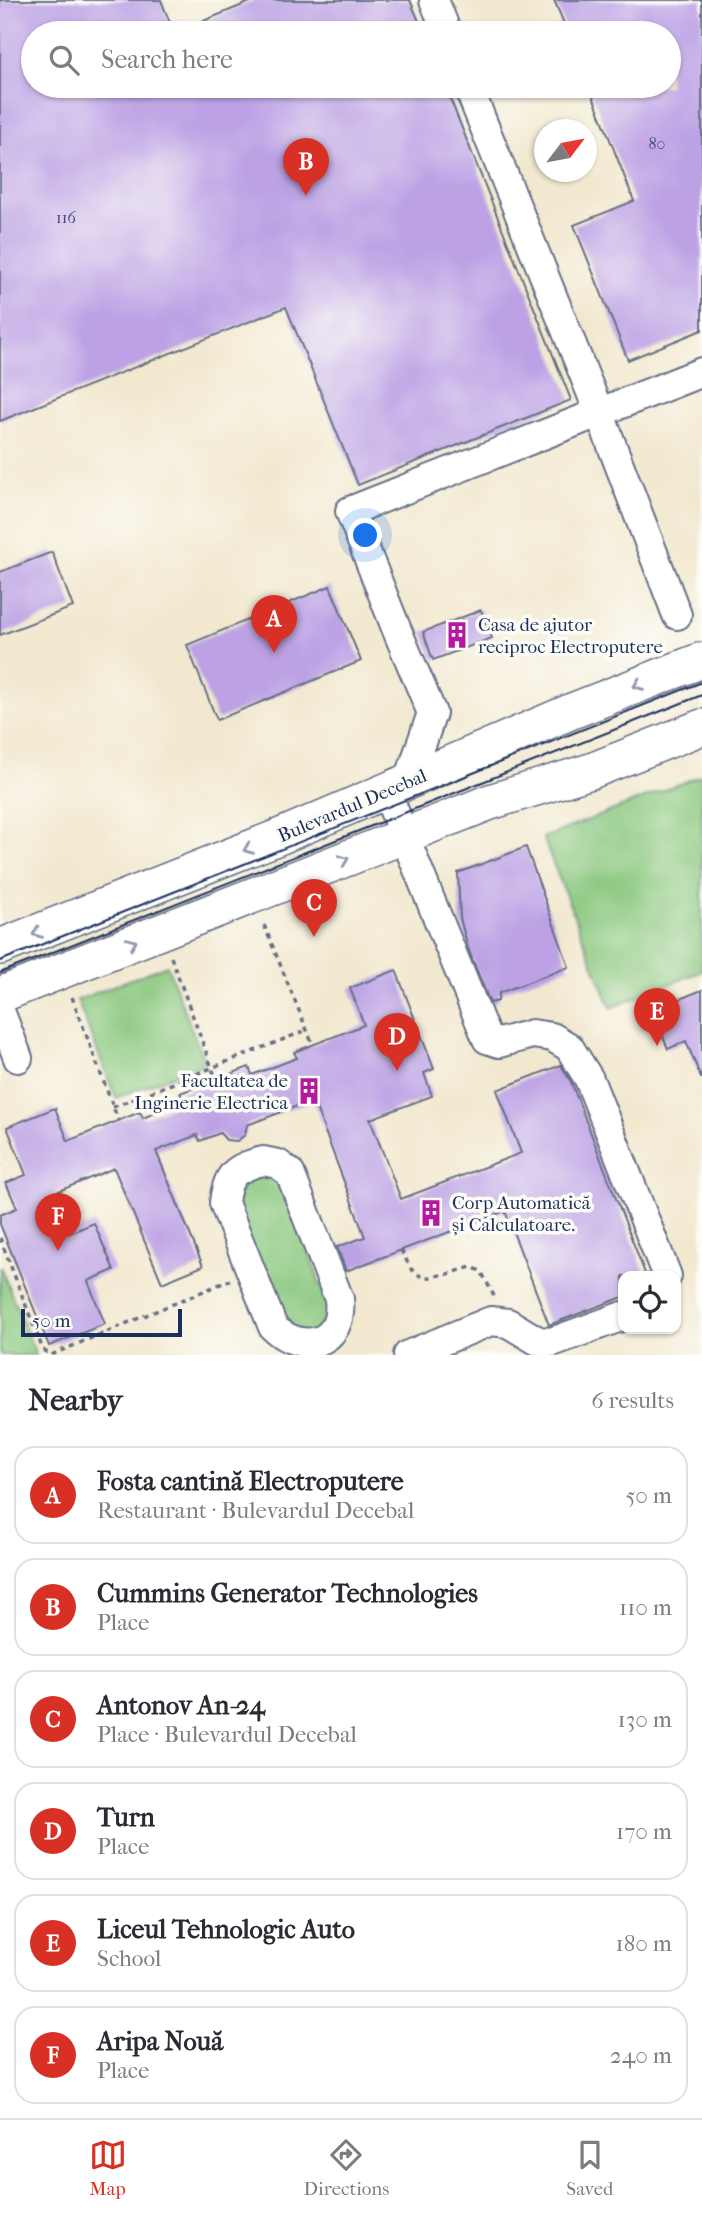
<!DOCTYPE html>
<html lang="en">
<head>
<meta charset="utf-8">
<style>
  body { margin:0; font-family:"IM FELL French Canon",serif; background:#f7f7f7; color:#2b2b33 }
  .controls { position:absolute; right:21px; bottom:21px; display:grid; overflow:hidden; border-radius:14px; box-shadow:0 2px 5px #0004 }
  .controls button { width:63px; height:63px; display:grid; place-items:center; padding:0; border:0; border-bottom:2px solid #e1e1e2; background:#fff; color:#2b2b33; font:35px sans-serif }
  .compass { position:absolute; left:534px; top:119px; width:63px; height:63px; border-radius:50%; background:#fff; box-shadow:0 2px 5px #0004; rotate:58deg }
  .scale { position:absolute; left:21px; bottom:18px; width:161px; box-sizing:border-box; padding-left:7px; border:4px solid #1b2f5e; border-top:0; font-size:19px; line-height:24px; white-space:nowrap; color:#1b2f5e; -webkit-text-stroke:5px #fdfcf7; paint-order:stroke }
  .you { position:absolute; left:366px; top:536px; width:24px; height:24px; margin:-18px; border:5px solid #fff; border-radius:50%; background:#1a73e8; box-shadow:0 0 0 10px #1a73e833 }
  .badge { display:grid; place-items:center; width:46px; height:46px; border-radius:50%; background:#d93025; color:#fff; font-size:23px; font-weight:700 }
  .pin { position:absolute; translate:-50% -58px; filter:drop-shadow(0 2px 4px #0008) }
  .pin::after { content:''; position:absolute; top:37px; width:24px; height:21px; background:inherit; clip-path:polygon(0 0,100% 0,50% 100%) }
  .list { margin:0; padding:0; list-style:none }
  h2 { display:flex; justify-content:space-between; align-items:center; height:91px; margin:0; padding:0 28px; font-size:30px }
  h2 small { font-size:23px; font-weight:400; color:#7c7c81 }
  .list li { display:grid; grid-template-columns:46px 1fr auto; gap:21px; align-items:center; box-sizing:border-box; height:98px; margin:0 14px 14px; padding:0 14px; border:2px solid #e1e1e2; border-radius:21px }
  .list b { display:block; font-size:26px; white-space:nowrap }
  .list p { margin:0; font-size:23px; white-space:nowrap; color:#7c7c81 }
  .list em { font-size:23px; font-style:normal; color:#7c7c81 }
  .icon { flex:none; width:38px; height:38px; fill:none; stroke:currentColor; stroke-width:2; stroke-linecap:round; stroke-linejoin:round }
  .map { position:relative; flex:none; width:702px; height:1355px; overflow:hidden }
  .search { position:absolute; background:#fff; box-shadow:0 2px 5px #0004; left:21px; right:21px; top:21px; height:77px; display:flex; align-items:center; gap:18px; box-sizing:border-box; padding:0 24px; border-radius:38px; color:#7c7c81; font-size:26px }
  .sheet { height:763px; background:#fff }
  nav { display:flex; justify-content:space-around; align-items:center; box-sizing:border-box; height:98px; border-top:2px solid #e1e1e2; background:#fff; font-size:19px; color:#7c7c81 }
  nav a { display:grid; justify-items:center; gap:4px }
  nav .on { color:#d93025 }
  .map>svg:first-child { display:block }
  .green { fill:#87c67c; stroke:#517a6d; stroke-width:2 }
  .building { fill:#bca2e5 }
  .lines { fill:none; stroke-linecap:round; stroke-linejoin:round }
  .minor-casing { stroke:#667086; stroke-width:32 }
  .major-casing { stroke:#667086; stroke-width:38 }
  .path { stroke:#667086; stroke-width:3.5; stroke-dasharray:5 5; stroke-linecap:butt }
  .minor { stroke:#fff; stroke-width:28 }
  .major { stroke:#fff; stroke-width:35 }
  .tram { stroke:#1b2f5e; stroke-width:2 }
  .oneway { stroke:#8d97ae }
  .labels { text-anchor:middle; stroke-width:7; stroke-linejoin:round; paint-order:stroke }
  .number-label { font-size:16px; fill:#434c80 }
  .poi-label { font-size:19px; fill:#1b2f5e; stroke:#fdfcf7; text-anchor:start }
  .street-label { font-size:19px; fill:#1b2f5e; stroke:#fdfcf7 }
</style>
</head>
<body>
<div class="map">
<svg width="702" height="1355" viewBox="0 0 702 1355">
  <rect width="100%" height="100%" fill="#fdfcf7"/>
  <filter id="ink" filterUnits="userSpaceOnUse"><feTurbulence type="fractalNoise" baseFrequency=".0143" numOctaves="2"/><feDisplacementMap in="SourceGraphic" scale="14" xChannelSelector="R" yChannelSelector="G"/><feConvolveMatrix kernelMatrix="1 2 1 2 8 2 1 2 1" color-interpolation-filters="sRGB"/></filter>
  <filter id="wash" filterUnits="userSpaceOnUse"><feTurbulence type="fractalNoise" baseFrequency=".00686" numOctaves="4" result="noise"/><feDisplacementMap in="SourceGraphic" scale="28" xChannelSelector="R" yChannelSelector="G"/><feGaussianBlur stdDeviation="1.57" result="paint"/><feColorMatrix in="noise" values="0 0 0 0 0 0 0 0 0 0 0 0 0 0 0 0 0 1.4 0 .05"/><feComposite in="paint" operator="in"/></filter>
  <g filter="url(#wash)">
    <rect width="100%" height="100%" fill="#f2e8cf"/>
    <g class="green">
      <path d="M702,775V971L611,1008L543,838Z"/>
      <path d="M167,965L205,1063L116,1098L77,1000Z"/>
      <path d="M278,1164L336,1329L283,1339L226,1183Z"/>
      <path d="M0,1266L36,1355H0Z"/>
    </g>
    <g id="blocks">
      <g class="building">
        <path d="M0,0H161L174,33H33V86H445L571,400L358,485L286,307L0,421Z"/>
        <path d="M255,0H410L424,33H174Z"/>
        <path d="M554,0H702V330L628,360L574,225L634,201L589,86H669V33H568Z"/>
        <path d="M52,552L73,607L0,635V572Z"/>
        <path d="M330,586L361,661L217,720L187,645Z"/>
        <path d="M481,610L492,638L433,660L423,632Z"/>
        <path d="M526,847L569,967L499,993L498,1001L490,1003L468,948L460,918L458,873Z"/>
        <path d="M396,970L434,1069L424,1073L432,1096L370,1119L401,1199L521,1153L497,1090L561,1065L571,1082L646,1276H623V1297L549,1325L505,1211L346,1271L337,1247L365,1237L313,1100L247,1125L245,1135L237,1141L226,1140L220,1133L200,1141L197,1135L156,1151L203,1266L162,1283L114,1168L54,1193L70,1233L94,1223L114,1270L88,1281L105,1324L49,1346L0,1224V1215L17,1208L6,1183L26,1175L7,1127L55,1108L68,1141L140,1112L143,1118L184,1101L180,1093L249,1067L252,1075L297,1058L294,1052L364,1025L350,988Z"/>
        <path d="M702,990V1078H701L686,1041L668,1049L652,1010Z"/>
      </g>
    </g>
  </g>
  <g filter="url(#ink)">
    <use href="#blocks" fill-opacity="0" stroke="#667086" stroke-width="2"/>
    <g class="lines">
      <defs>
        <g id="minor">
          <path d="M434,0L447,33"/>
          <path d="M468,86L599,412L677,615"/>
          <path d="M409,780L432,713L396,628L350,511L702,372"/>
          <path d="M386,791L487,1039L499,1043L532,1034L552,1037L569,1047L589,1079L667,1276"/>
          <path d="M0,1011L18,1058"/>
          <path d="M263,1161L278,1164L290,1173L339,1299C344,1345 302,1355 273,1327L224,1203C227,1174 235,1168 263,1161Z"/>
          <path d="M408,1355L491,1321L508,1323L538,1341L552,1342L623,1316"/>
        </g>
        <g id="major">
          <path d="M0,947L281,836L572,711L702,660"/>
          <path d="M0,995L490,802L591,771L702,727"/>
        </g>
      </defs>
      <use href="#minor" class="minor-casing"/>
      <use href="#major" class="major-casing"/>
      <g class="path">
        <path d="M264,925L313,1045"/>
        <path d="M171,957L216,1079"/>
        <path d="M72,997L118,1120"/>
        <path d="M113,1107L307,1030"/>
        <path d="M0,1164V1166"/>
        <path d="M0,1238L43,1350L51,1355L230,1280"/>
        <path d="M401,1250L411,1269L423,1278L448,1274L471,1267L481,1271L495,1298"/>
      </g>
      <use href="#minor" class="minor"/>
      <use href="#major" class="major"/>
      <g class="tram">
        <path d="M0,961L702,682"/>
        <path d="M0,973L702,695"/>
      </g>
    </g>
    <defs><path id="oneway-chevron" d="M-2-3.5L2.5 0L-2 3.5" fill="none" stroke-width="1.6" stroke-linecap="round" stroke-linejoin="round" transform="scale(1.75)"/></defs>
    <g class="oneway">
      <use href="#oneway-chevron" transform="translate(638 685) rotate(159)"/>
      <use href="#oneway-chevron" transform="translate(248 849) rotate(158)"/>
      <use href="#oneway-chevron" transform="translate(344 860) rotate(-21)"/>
      <use href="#oneway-chevron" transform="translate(37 933) rotate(158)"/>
      <use href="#oneway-chevron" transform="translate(132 943) rotate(-21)"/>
    </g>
  </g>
  <defs>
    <symbol id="building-bare" viewBox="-9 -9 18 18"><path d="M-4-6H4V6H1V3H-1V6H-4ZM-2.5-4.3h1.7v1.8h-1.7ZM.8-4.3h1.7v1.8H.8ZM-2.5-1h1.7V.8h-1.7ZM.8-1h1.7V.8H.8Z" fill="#b5179e" stroke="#fdfcf7" stroke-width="2.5" paint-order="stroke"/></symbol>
  </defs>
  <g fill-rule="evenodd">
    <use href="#building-bare" x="438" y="616" width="38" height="38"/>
    <use href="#building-bare" x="290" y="1072" width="38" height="38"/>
    <use href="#building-bare" x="412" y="1194" width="38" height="38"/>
  </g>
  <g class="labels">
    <g class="number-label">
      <text x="657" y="149">80</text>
      <text x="66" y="223">116</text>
    </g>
    <g class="poi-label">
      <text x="478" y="631">Casa de ajutor<tspan x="478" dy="22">reciproc Electroputere</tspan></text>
      <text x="288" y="1087" text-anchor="end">Facultatea de<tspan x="288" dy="22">Inginerie Electrica</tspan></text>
      <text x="452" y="1209">Corp Automatică<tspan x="452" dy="22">și Calculatoare.</tspan></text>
    </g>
    <g class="street-label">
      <text transform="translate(352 805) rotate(-23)" y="7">Bulevardul Decebal</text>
    </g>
  </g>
</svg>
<div class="controls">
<button><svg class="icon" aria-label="locate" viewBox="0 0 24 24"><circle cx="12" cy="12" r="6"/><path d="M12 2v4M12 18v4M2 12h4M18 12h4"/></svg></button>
</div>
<svg class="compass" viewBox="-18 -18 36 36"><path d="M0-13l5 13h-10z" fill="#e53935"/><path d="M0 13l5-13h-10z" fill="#7c7c81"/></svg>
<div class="scale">50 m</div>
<div class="you"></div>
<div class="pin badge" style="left:274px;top:653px">A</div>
<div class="pin badge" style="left:306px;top:196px">B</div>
<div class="pin badge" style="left:314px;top:937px">C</div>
<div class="pin badge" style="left:397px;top:1071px">D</div>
<div class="pin badge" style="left:657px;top:1046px">E</div>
<div class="pin badge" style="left:58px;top:1251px">F</div>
<div class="search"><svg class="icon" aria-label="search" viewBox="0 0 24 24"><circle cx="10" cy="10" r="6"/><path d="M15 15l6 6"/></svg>Search here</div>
</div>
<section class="sheet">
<h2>Nearby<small>6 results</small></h2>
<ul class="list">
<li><span class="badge">A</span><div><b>Fosta cantină Electroputere</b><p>Restaurant · Bulevardul Decebal</p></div><em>50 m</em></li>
<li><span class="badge">B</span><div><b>Cummins Generator Technologies</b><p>Place</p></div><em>110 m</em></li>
<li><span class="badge">C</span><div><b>Antonov An-24</b><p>Place · Bulevardul Decebal</p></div><em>130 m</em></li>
<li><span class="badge">D</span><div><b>Turn</b><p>Place</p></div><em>170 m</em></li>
<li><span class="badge">E</span><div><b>Liceul Tehnologic Auto</b><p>School</p></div><em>180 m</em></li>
<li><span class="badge">F</span><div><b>Aripa Nouă</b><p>Place</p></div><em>240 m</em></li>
</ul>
</section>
<nav>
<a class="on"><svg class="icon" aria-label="map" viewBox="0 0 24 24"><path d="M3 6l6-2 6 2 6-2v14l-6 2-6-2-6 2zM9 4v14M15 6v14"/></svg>Map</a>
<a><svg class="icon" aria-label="directions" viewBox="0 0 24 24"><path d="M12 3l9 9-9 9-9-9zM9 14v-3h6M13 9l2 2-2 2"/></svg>Directions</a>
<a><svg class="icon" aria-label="saved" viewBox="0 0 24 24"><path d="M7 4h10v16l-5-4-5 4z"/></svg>Saved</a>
</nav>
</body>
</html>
